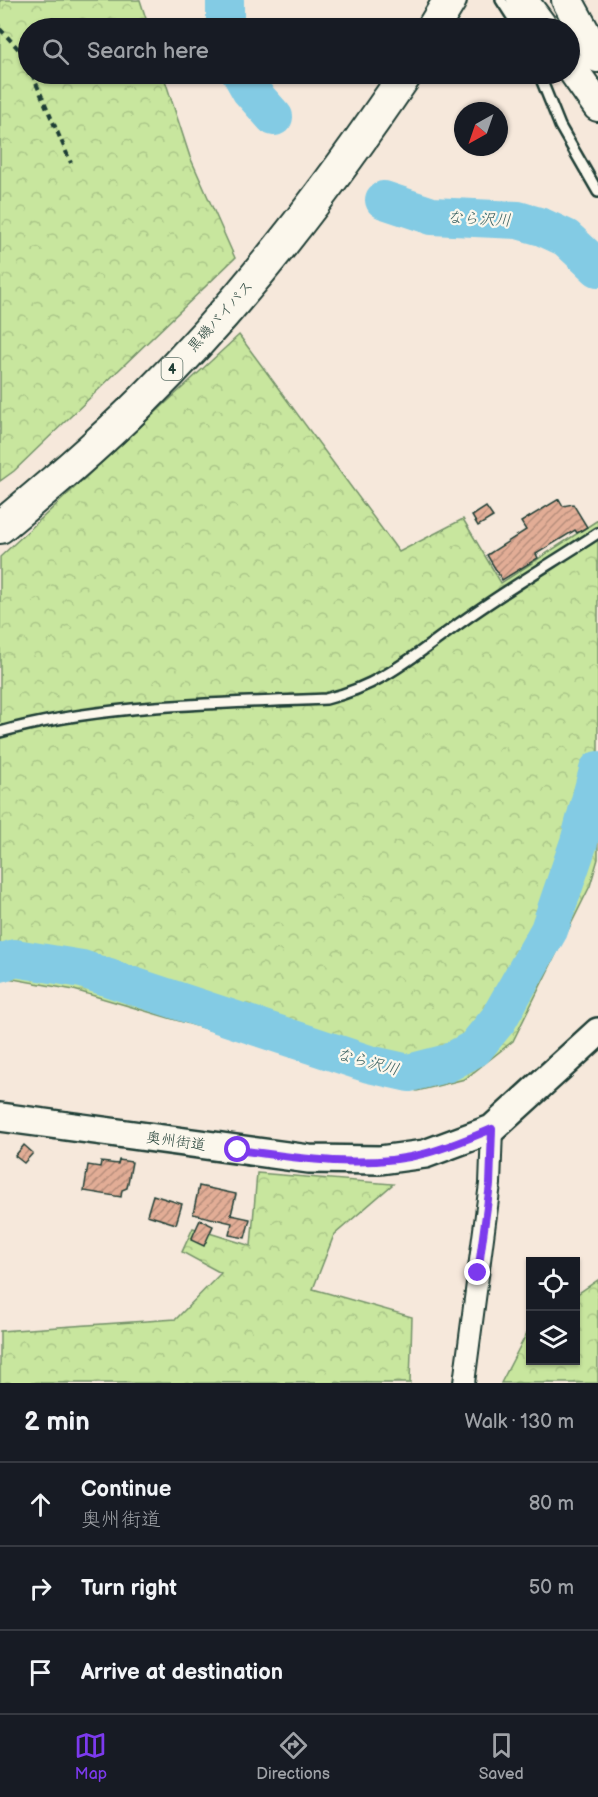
<!DOCTYPE html>
<html lang="en">
<head>
<meta charset="utf-8">
<style>
  body { margin:0; font-family:"Balsamiq Sans","Klee One",sans-serif; background:#242831; color:#f1f3f6 }
  .controls { position:absolute; right:18px; bottom:18px; display:grid; overflow:hidden; border-radius:0px; box-shadow:0 2px 4px #0004 }
  .controls button { width:54px; height:54px; display:grid; place-items:center; padding:0; border:0; border-bottom:2px solid #363941; background:#171b24; color:#f1f3f6; font:30px sans-serif }
  .compass { position:absolute; left:454px; top:102px; width:54px; height:54px; border-radius:50%; background:#171b24; box-shadow:0 2px 4px #0004; rotate:220deg }
  .stop { position:absolute; width:18px; height:18px; margin:-14px; border:4px solid #7c3aed; border-radius:50%; background:#fff }
  .stop.end { background:#7c3aed; border-color:#fff; box-shadow:0 2px 6px #0008 }
  .list { margin:0; padding:0; list-style:none }
  h2 { display:flex; justify-content:space-between; align-items:center; height:78px; margin:0; padding:0 24px; font-size:26px }
  h2 small { font-size:20px; font-weight:400; color:#9ea1a6 }
  .list li { display:grid; grid-template-columns:39px 1fr auto; gap:18px; align-items:center; box-sizing:border-box; height:84px; padding:0 24px; border-top:2px solid #363941 }
  .list b { display:block; font-size:22px; white-space:nowrap }
  .list p { margin:0; font-size:20px; white-space:nowrap; color:#9ea1a6 }
  .list em { font-size:20px; font-style:normal; color:#9ea1a6 }
  .icon { flex:none; width:33px; height:33px; fill:none; stroke:currentColor; stroke-width:2; stroke-linecap:round; stroke-linejoin:round }
  .map { position:relative; flex:none; width:598px; height:1383px; overflow:hidden }
  .search { position:absolute; background:#171b24; box-shadow:0 2px 4px #0004; left:18px; right:18px; top:18px; height:66px; display:flex; align-items:center; gap:15px; box-sizing:border-box; padding:0 21px; border-radius:33px; color:#9ea1a6; font-size:22px }
  .sheet { height:330px; background:#171b24 }
  nav { display:flex; justify-content:space-around; align-items:center; box-sizing:border-box; height:84px; border-top:2px solid #363941; background:#171b24; font-size:16px; color:#9ea1a6 }
  nav a { display:grid; justify-items:center; gap:3px }
  nav .on { color:#7c3aed }
  .map>svg:first-child { display:block }
  .forest { fill:url(#forest-crowns); stroke:#749269; stroke-width:1.5 }
  .lines { fill:none; stroke-linecap:round; stroke-linejoin:round }
  .river { stroke:#83cbe4; stroke-width:38 }
  .building { fill:url(#building-hatch); stroke:#1f3d34; stroke-width:1.5 }
  .service-casing { stroke:#1f3d34; stroke-width:14 }
  .minor-casing { stroke:#1f3d34; stroke-width:24 }
  .secondary-casing { stroke:#1f3d34; stroke-width:32 }
  .primary-casing { stroke:#1f3d34; stroke-width:34 }
  .trunk-casing { stroke:#1f3d34; stroke-width:36 }
  .path { stroke:#1f3d34; stroke-width:4; stroke-dasharray:6 4.5; stroke-linecap:butt }
  .service { stroke:#fbf7ec; stroke-width:9 }
  .minor { stroke:#fbf7ec; stroke-width:20 }
  .secondary { stroke:#fbf7ec; stroke-width:27 }
  .primary { stroke:#fbf7ec; stroke-width:30 }
  .trunk { stroke:#fbf7ec; stroke-width:32 }
  .route { stroke:#7c3aed; stroke-width:8 }
  .labels { text-anchor:middle; stroke-width:4.5; stroke-linejoin:round; paint-order:stroke }
  .shield { fill:#fbf7ec; stroke:#61756b; stroke-width:1.5 }
  .shield-label { font-size:14px; font-weight:bold; fill:#1f3d34 }
  .street-label { font-size:15px; fill:#1f3d34; stroke:#fbf7ec }
  .water-label { font-size:16px; font-style:italic; fill:#386060; stroke:#fbf7ec }
</style>
</head>
<body>
<div class="map">
<svg width="598" height="1383" viewBox="0 0 598 1383">
  <defs>
    <pattern id="forest-crowns" width="20" height="18" patternUnits="userSpaceOnUse" patternTransform="scale(1.5)"><rect width="20" height="18" fill="#c8e69e"/><path d="M2 6a3 3 0 1 1 6 0M12 15a3 3 0 1 1 6 0" fill="none" stroke="#abc689"/></pattern>
    <pattern id="building-hatch" width="6" height="6" patternUnits="userSpaceOnUse" patternTransform="scale(1.5)"><rect width="6" height="6" fill="#e2ad96"/><path d="M-1 1l2-2M0 6l6-6M5 7l2-2" fill="none" stroke="#b78e7b"/></pattern>
  </defs>
  <rect width="100%" height="100%" fill="#f6e8db"/>
  <filter id="ink" filterUnits="userSpaceOnUse"><feTurbulence type="fractalNoise" baseFrequency=".0167" numOctaves="2"/><feDisplacementMap in="SourceGraphic" scale="12" xChannelSelector="R" yChannelSelector="G"/><feConvolveMatrix kernelMatrix="1 2 1 2 8 2 1 2 1" color-interpolation-filters="sRGB"/></filter>
  <g filter="url(#ink)">
    <g class="forest">
      <path d="M0,0H140L149,28H28V74H163L190,157L235,258L14,471L0,481Z"/>
      <path d="M239,335L399,552L463,519L501,583L598,520V859L590,886L513,1041L465,1079L417,1091L74,990L2,977L0,980V557Z"/>
      <path d="M257,1173L393,1184L334,1235L313,1289L412,1317L410,1383H0V1331L176,1319L221,1273L182,1252L193,1228L251,1246Z"/>
      <path d="M598,1280V1383H501L530,1327V1360H576V1295Z"/>
    </g>
    <g class="lines">
      <g class="river">
        <path d="M225,28V0"/>
        <path d="M241,74L250,90L274,117"/>
        <path d="M384,200L432,216L518,220L542,227L566,238L598,268"/>
        <path d="M0,963L15,958L82,969L369,1064L409,1073L448,1063L475,1048L498,1020L549,930L579,842L598,770"/>
      </g>
    </g>
    <g class="building">
      <path d="M559,499L563,506L573,504L587,527L577,533L575,530L536,554L538,558L502,580L487,555L526,530L521,522Z"/>
      <path d="M486,507L493,517L478,526L472,516Z"/>
      <path d="M24,1145L33,1153L24,1163L15,1156Z"/>
      <path d="M119,1160L132,1162L127,1188L122,1190L121,1197L84,1191L88,1165L100,1167L101,1162L118,1164Z"/>
      <path d="M199,1186L236,1194L231,1215L250,1219L245,1238L229,1235L232,1223L193,1214Z"/>
      <path d="M153,1195L182,1204L176,1224L147,1215Z"/>
      <path d="M200,1220L213,1226L204,1246L191,1240Z"/>
    </g>
    <g class="lines">
      <defs>
        <g id="service">
          <path d="M501,0L519,28"/>
          <path d="M539,74L560,126L598,192"/>
          <path d="M0,732C106,703 217,704 326,699C381,686 415,655 460,623C504,591 552,563 598,533"/>
        </g>
        <path id="minor" d="M464,1383L490,1184L492,1129"/>
        <path id="secondary" d="M0,1117L309,1159L380,1160L425,1154L492,1129L598,1032"/>
        <g id="primary">
          <path d="M522,0L543,28"/>
          <path d="M567,0L598,57"/>
          <path d="M570,66L598,106"/>
        </g>
        <g id="trunk">
          <path d="M433,28L450,0"/>
          <path d="M0,527C49,486 98,445 143,400C243,301 328,189 406,74"/>
        </g>
      </defs>
      <use href="#service" class="service-casing"/>
      <use href="#minor" class="minor-casing"/>
      <use href="#secondary" class="secondary-casing"/>
      <use href="#primary" class="primary-casing"/>
      <use href="#trunk" class="trunk-casing"/>
      <g class="path">
        <path d="M0,29L23,54L28,65"/>
        <path d="M32,74L71,163"/>
      </g>
      <use href="#service" class="service"/>
      <use href="#minor" class="minor"/>
      <use href="#secondary" class="secondary"/>
      <use href="#primary" class="primary"/>
      <use href="#trunk" class="trunk"/>
    </g>
  </g>
  <g class="lines" filter="url(#ink)">
    <path class="route" d="M238,1150C298,1158 367,1170 427,1153C449,1147 470,1138 492,1129L490,1185L478,1273"/>
  </g>
  <g class="labels">
    <rect class="shield" x="161.5" y="358" width="21" height="22" rx="4.5"/>
    <g class="shield-label">
      <text x="172" y="374">4</text>
    </g>
    <g class="street-label">
      <text transform="translate(220 316) rotate(-48)" y="5">黒磯バイパス</text>
      <text transform="translate(176 1141) rotate(8)" y="5">奥州街道</text>
    </g>
    <g class="water-label">
      <text transform="translate(479 218) rotate(3)" y="6">なら沢川</text>
      <text transform="translate(368 1061) rotate(15)" y="6">なら沢川</text>
    </g>
  </g>
</svg>
<div class="controls">
<button><svg class="icon" aria-label="locate" viewBox="0 0 24 24"><circle cx="12" cy="12" r="6"/><path d="M12 2v4M12 18v4M2 12h4M18 12h4"/></svg></button>
<button><svg class="icon" aria-label="layers" viewBox="0 0 24 24"><path d="M12 4l9 5-9 5-9-5zM3 14l9 5 9-5"/></svg></button>
</div>
<svg class="compass" viewBox="-18 -18 36 36"><path d="M0-13l5 13h-10z" fill="#e53935"/><path d="M0 13l5-13h-10z" fill="#9ea1a6"/></svg>
<div class="stop" style="left:238px;top:1150px"></div>
<div class="stop end" style="left:478px;top:1273px"></div>
<div class="search"><svg class="icon" aria-label="search" viewBox="0 0 24 24"><circle cx="10" cy="10" r="6"/><path d="M15 15l6 6"/></svg>Search here</div>
</div>
<section class="sheet">
<h2>2 min<small>Walk · 130 m</small></h2>
<ul class="list">
<li><svg class="icon" aria-label="ahead" viewBox="0 0 24 24"><path d="M12 20V5M6 11l6-6 6 6"/></svg><div><b>Continue</b><p>奥州街道</p></div><em>80 m</em></li>
<li><svg class="icon" aria-label="right" viewBox="0 0 24 24"><path d="M7 20v-9h11M14 6l5 5-5 5"/></svg><div><b>Turn right</b></div><em>50 m</em></li>
<li><svg class="icon" aria-label="arrive" viewBox="0 0 24 24"><path d="M6 21V4h12l-3 4 3 4H6"/></svg><div><b>Arrive at destination</b></div></li>
</ul>
</section>
<nav>
<a class="on"><svg class="icon" aria-label="map" viewBox="0 0 24 24"><path d="M3 6l6-2 6 2 6-2v14l-6 2-6-2-6 2zM9 4v14M15 6v14"/></svg>Map</a>
<a><svg class="icon" aria-label="directions" viewBox="0 0 24 24"><path d="M12 3l9 9-9 9-9-9zM9 14v-3h6M13 9l2 2-2 2"/></svg>Directions</a>
<a><svg class="icon" aria-label="saved" viewBox="0 0 24 24"><path d="M7 4h10v16l-5-4-5 4z"/></svg>Saved</a>
</nav>
</body>
</html>
